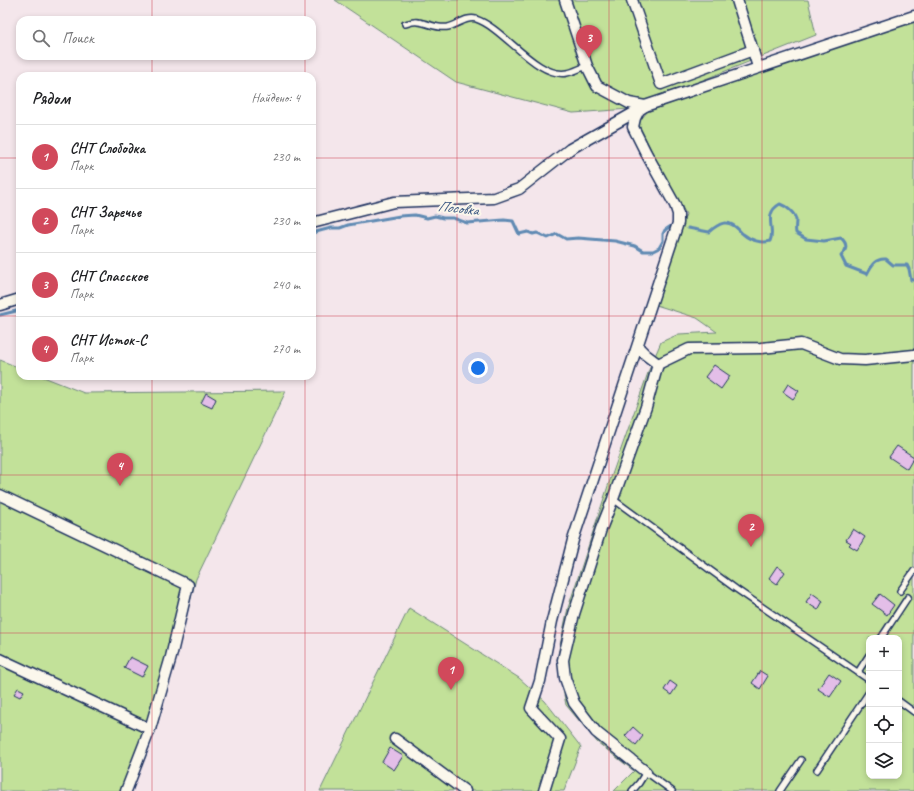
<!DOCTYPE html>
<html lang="ru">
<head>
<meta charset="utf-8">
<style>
  body { margin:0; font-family:Caveat,sans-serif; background:#f2f2f2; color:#202124 }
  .controls { position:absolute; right:12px; bottom:12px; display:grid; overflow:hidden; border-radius:8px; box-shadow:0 2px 6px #0003 }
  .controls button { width:36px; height:36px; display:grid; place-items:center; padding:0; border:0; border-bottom:1px solid #e0e0e0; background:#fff; color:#202124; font:20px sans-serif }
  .you { position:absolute; left:478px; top:368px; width:14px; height:14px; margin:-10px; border:3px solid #fff; border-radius:50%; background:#1a73e8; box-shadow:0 0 0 6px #1a73e833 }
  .badge { display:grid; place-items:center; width:26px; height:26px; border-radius:50%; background:#d1495b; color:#fff; font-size:13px; font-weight:700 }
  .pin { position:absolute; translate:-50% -33px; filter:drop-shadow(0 1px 2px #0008) }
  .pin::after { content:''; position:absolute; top:21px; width:14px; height:12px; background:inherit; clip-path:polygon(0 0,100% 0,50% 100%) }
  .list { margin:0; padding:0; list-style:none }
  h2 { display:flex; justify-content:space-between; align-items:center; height:52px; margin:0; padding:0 16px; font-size:17px }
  h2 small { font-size:13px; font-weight:400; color:#757577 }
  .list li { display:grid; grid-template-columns:26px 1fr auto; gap:12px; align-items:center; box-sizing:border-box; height:64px; padding:0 16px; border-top:1px solid #e0e0e0 }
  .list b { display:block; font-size:15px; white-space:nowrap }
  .list p { margin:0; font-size:13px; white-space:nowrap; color:#757577 }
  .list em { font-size:13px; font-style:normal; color:#757577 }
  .icon { flex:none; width:22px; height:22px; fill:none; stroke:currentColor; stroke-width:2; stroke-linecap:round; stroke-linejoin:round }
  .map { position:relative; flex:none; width:914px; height:791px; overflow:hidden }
  .search { position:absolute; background:#fff; box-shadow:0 2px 6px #0003; left:16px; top:16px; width:300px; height:44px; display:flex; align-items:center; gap:10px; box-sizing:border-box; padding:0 14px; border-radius:12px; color:#757577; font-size:15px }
  .panel { position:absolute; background:#fff; box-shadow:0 2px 6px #0003; left:16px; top:72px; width:300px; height:308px; border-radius:12px }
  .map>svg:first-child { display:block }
  .green { fill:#c2e199; stroke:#6e887c; fill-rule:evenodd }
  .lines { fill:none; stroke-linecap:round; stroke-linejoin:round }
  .stream { stroke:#5f8ab3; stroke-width:3 }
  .building { fill:#e3bee8; stroke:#1b2f5e }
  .service-casing { stroke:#1b2f5e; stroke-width:8 }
  .minor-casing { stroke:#1b2f5e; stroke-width:13 }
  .service { stroke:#fbf7ec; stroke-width:5 }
  .minor { stroke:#fbf7ec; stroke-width:10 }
  .grid { fill:none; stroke:#d1495b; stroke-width:1; stroke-opacity:0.55 }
  .labels { text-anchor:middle; stroke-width:4; stroke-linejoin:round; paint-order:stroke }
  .water-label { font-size:15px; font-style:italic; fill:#375581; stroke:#fbf7ec }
</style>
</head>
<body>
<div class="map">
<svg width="914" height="791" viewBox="0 0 914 791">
  <rect width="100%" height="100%" fill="#f4e6eb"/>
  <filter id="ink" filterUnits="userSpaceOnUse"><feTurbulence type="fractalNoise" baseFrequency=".025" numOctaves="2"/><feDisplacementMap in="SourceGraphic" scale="8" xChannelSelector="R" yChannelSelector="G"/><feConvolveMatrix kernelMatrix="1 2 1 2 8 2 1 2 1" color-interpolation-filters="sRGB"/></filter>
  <g filter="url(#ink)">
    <g class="green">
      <path d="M335,0H808L816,35L630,109L573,113L456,82Z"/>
      <path d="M914,22V791H614L634,771L597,742L566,705L557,659L568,608L608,486L649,370L661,342L679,334L717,332L697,318L656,305L686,214L659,166L638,123L647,112L759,71ZM869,638H899V776H869Z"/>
      <path d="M0,360L20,368V376H41L84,393L286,391L196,579L157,726L131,791H0Z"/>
      <path d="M409,608L519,678L545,701L581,747L564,791H320Z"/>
    </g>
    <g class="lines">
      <g class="stream">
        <path d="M688,228L709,232C719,223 728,218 739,230C740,231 741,233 743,234C750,240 762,244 770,241C776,230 762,214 780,204C786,206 795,213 796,220C796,224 795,228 796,233L806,239L824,241L841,238C848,244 847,250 841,256L846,266L867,274C871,266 875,258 886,259L893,265H907L909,269L911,280H914"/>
        <path d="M312,233L331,228H340L348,225L400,216L415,215L427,218L435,216L443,218H453L467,223L504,220L513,221L519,234L528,232L533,234L537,233L548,238L557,234L566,239L578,238L615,241L635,246L643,251H653L659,248L663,241V234L665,230L671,226"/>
        <path d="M0,315L20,310"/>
      </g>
    </g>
    <g class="building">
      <path d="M714,365L730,376L721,389L705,377Z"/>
      <path d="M788,384L799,391L793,399L783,392Z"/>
      <path d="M206,393L216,399L212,408L201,403Z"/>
      <path d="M897,446L914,457L907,469L889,457Z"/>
      <path d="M853,529L865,537L857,550L849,545L851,543L846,540Z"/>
      <path d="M777,566L785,572L777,584L769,578Z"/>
      <path d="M812,593L823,601L818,610L806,602Z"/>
      <path d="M880,594L894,605L887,615L872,604Z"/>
      <path d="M130,657L148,666L142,677L124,668Z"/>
      <path d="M760,671L768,676L760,689L752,683Z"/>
      <path d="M829,673L841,681L830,697L818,689Z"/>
      <path d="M670,681L677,686L671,695L664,690Z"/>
      <path d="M18,688L24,691L20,697L14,694Z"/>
      <path d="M633,727L643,736L636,745L625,736Z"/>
      <path d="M390,748L403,756L394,770L382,762Z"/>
    </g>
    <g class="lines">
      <defs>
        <g id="service">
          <path d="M405,24C409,23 414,21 418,22C428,23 437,29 448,27C457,25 467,16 476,19C504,28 537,79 567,73C574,72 580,68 587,66"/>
          <path d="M613,499L736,589L869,680"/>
          <path d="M900,591L914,571"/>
          <path d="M881,638L908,597"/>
          <path d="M858,672L869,655"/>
          <path d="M899,701L914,712"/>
          <path d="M817,770L869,692"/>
          <path d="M632,791L639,783L646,772L672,791"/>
          <path d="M780,791L801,760"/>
        </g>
        <g id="minor">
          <path d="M565,0L587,66L597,86L629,103L645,106"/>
          <path d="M632,0L661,84L753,50"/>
          <path d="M737,0L758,67"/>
          <path d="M312,223L394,202L494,198L519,189L570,149L639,110"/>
          <path d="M0,305L20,299"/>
          <path d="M638,347L646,355L658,364L646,407L613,499L601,529L574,614L563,660L565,678L574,703L596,732L646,772"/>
          <path d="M658,364L689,349L761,348L801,344L840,359L865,360L914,355"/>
          <path d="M0,495L188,585L171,657L150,729L126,791"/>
          <path d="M0,659L150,729"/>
          <path d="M395,739L465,791"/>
          <path d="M544,791L560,739L531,708L540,681L552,621L573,540L678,223V214L675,205L646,153L633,127L635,118L639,110L645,106L914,16"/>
        </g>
      </defs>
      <use href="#service" class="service-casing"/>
      <use href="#minor" class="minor-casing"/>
      <use href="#service" class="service"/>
      <use href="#minor" class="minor"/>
    </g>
  </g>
  <path class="grid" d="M152,0V20M305,0V20M457,0V791M609,0V791M762,0V791M152,56V76M305,56V76M0,158H20M312,158H914M0,316H20M312,316H914M152,376V791M305,376V791M0,475H914M0,633H914"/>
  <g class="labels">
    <g class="water-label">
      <text transform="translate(458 208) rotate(6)" y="5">Посовка</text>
    </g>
  </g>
</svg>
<div class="controls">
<button>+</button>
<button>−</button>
<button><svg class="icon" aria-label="locate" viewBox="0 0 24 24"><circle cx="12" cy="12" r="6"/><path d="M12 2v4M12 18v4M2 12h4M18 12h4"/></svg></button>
<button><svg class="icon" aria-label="layers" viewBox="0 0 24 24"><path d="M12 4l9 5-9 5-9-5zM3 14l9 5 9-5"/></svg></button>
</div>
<div class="you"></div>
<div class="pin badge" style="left:451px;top:690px">1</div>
<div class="pin badge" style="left:751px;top:547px">2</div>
<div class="pin badge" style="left:589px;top:58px">3</div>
<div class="pin badge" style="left:120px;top:486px">4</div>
<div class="search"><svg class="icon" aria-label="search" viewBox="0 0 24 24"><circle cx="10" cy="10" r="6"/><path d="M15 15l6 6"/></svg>Поиск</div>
<section class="panel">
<h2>Рядом<small>Найдено: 4</small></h2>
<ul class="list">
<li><span class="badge">1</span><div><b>СНТ Слободка</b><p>Парк</p></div><em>230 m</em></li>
<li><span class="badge">2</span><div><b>СНТ Заречье</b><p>Парк</p></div><em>230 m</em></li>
<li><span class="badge">3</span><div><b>СНТ Спасское</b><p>Парк</p></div><em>240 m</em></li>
<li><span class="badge">4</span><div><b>СНТ Исток-С</b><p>Парк</p></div><em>270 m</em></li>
</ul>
</section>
</div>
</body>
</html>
